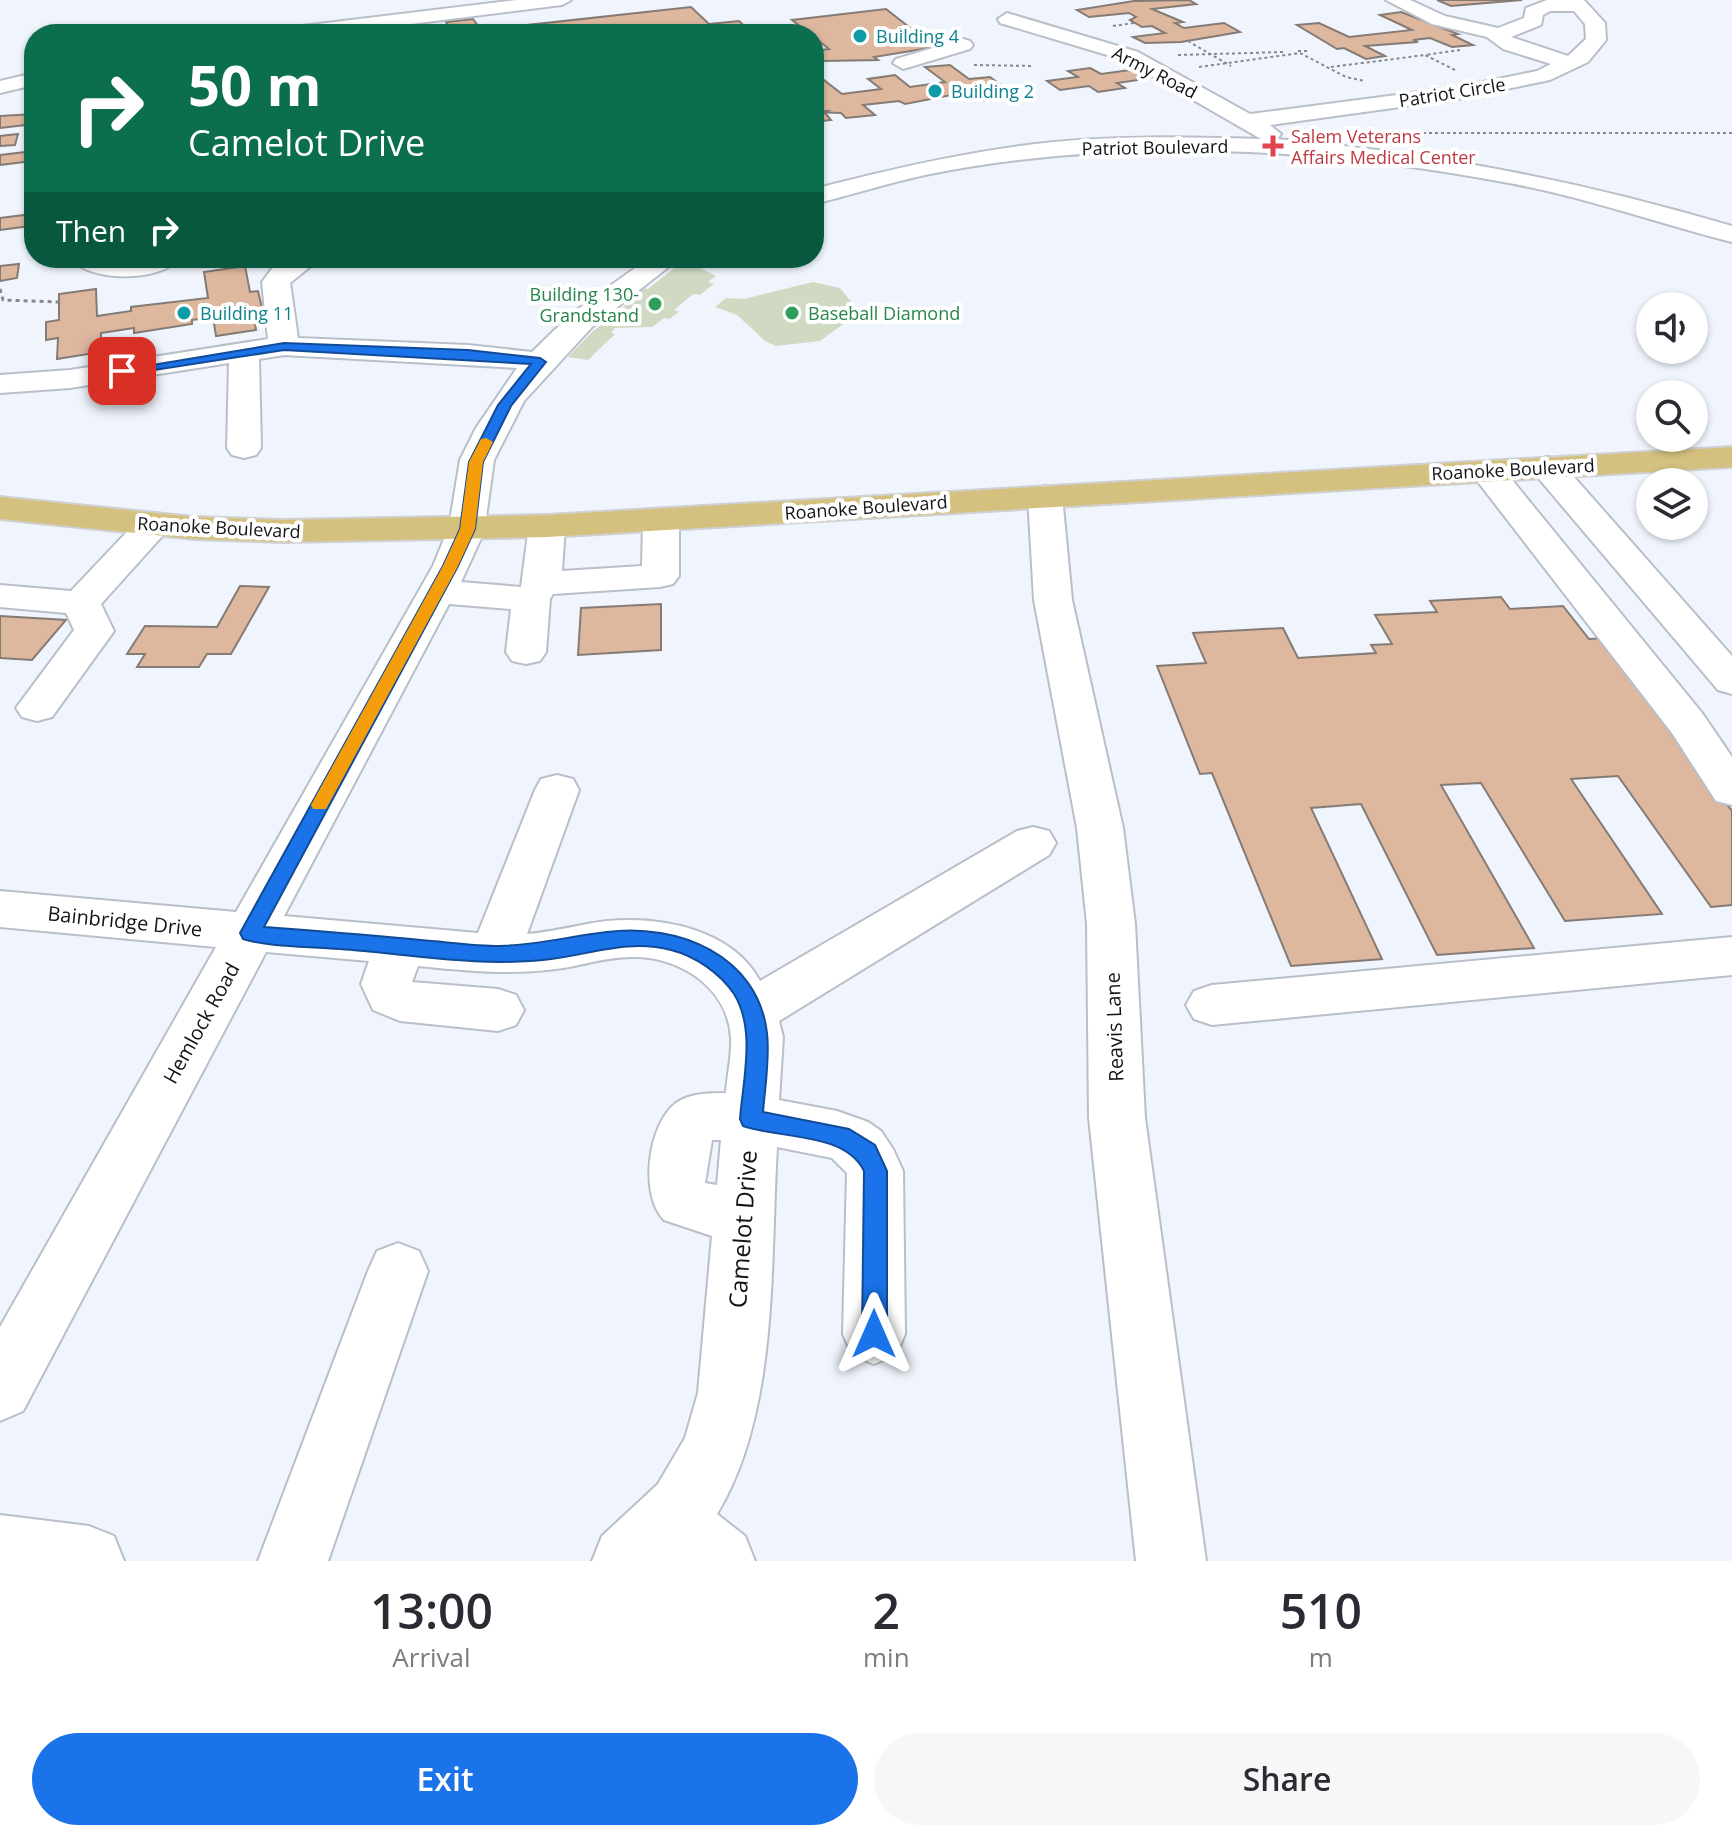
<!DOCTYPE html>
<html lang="en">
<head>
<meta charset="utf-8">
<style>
  :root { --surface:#fff; --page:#f7f7f7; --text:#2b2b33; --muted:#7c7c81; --accent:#1a73e8 }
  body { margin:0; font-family:"Open Sans",sans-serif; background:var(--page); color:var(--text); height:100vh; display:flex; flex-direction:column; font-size:30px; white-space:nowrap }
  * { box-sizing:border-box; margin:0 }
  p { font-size:26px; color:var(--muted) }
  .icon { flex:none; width:44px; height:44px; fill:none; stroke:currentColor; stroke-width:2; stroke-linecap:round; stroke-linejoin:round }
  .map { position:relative; height:1561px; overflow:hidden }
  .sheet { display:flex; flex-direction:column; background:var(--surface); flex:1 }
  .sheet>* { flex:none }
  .hud { position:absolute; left:24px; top:24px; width:800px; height:244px; border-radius:32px; box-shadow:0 2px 6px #0004; background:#0b6e4f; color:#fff; overflow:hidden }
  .tools { position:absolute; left:1636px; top:292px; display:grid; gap:16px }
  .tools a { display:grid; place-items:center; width:72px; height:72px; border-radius:50%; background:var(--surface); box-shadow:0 2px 6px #0004; font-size:40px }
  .pin { position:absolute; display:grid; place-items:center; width:68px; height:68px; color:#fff; margin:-34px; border-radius:16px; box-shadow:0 4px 12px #0006 }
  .me { position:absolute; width:88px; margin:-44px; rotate:0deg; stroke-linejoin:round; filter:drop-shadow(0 0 6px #0008) }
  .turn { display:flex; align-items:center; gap:28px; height:168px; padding:0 32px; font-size:36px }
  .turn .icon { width:104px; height:104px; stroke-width:2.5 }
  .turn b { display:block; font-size:56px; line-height:68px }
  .then { display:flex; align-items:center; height:76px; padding:0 32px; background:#0003; gap:16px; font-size:30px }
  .eta { display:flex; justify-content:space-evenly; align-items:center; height:136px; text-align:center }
  .eta b { font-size:48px; font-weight:600; line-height:56px }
  .primary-button { display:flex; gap:16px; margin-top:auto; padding:16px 32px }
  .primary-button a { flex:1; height:92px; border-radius:48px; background:var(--accent); color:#fff; font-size:32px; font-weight:600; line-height:92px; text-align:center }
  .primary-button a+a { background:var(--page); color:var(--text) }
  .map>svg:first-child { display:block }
  .green { fill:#d0dac3 }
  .building { fill:#deb79f; stroke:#857b75; stroke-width:2 }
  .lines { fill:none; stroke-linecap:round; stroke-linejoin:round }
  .minor-casing { stroke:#b9bfc9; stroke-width:4 }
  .major-casing { stroke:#d0d0d1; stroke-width:4 }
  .path-far1 { stroke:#84878d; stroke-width:2; stroke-dasharray:3 3; stroke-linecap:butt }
  .path { stroke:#84878d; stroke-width:3; stroke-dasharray:4 4; stroke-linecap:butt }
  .minor { fill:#fff; fill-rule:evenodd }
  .major { fill:#d4c17f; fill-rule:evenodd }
  .route { fill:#1a73e8; stroke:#114b97; stroke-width:2 }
  .slow { fill:#f59e0b }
  .culture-dot { fill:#0f9aa8; stroke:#fff; stroke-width:3 }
  .health-dot { fill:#e0444e; stroke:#fff; stroke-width:3 }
  .leisure-dot { fill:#2e9e5b; stroke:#fff; stroke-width:3 }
  .labels { text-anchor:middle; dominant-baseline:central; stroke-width:8; stroke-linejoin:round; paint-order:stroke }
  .far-culture-label { font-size:18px; fill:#0d838f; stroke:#fff; text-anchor:start }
  .far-street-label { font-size:18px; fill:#121417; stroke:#fff }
  .far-health-label { font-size:18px; fill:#be3a42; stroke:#fff; text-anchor:start }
  .far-leisure-label { font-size:18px; fill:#27864d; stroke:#fff; text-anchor:end }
  .street-label { font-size:20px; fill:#121417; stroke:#fff }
  .near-street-label { font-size:24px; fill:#121417; stroke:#fff }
</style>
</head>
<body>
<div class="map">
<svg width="1732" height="1561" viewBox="0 0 1732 1561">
  <rect width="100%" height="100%" fill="#f0f5fd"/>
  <g class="green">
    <polygon points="684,260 716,276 708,282 714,284 700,295 693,294 674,310 679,312 669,319 664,318 652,327 615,328 611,333 615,334 588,360 568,357 592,332 636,297 629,295 639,287 648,289"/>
    <polygon points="813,282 840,288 853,304 850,319 820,341 776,346 765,341 737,315 715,307 726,298 744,299"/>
  </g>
  <g class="building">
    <polygon points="1189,0 1196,4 1152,9 1183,22 1175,23 1184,28 1224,23 1240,32 1181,42 1145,43 1133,37 1165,33 1152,26 1142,27 1130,20 1136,17 1129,13 1089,17 1077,10 1134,1"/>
    <polygon points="1437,0 1522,0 1451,6"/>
    <polygon points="691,7 709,24 739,21 753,34 505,33 500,28"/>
    <polygon points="886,9 909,27 899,29 913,42 929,42 935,47 874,57 878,60 823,61 814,51 829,49 792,20"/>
    <polygon points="1401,12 1458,34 1452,35 1473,45 1452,47 1430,38 1413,40 1418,42 1365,46 1385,56 1366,59 1344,48 1337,49 1297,25 1319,23 1349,37 1412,30 1380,15"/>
    <polygon points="473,19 482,31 490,34 454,34 446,22"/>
    <polygon points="950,65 969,79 990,77 1005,88 1000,89 1005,92 999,93 1006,98 980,101 967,92 905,104 899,101 863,105 875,115 846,118 841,113 814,112 814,95 818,95 814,81 824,80 842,94 881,89 868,79 895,75 910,87 945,82 925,67"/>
    <polygon points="1090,68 1101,74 1130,70 1145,79 1117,83 1125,88 1098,92 1089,86 1060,90 1047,81 1078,77 1068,71"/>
    <polygon points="828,111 825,113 831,120 814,122 814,112"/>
    <polygon points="34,114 34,124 0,128 0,116"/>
    <polygon points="18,134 15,145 0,146 0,136"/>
    <polygon points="34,151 32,161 0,165 0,155"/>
    <polygon points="32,214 30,226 0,230 0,218"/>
    <polygon points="19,264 17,278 0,281 0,266"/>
    <polygon points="245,266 250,292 258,291 262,308 253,310 256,330 216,336 213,317 192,320 192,324 134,333 134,328 101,333 101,352 57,359 58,338 46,340 46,322 59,320 59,294 96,289 97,316 131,311 131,307 208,298 204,272"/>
    <polygon points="240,586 269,587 231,654 207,654 199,667 137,667 145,654 127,654 145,626 217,627"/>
    <polygon points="1501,597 1510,609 1563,606 1589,639 1606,638 1680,734 1672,734 1732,811 1732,905 1711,907 1618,776 1571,779 1662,914 1565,921 1481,783 1441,785 1534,948 1437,955 1361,804 1311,808 1382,959 1291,966 1212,773 1200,774 1157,666 1206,663 1193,633 1283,628 1298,658 1376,653 1371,645 1392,644 1375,615 1437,612 1430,601"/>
    <polygon points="661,604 661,650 578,655 581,608"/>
    <polygon points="0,616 66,620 32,660 0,658"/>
  </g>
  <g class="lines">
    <defs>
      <g id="minor">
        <polygon points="517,0 571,0 562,5 332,34 275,34 285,28"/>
        <path d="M1386 0H1410L1445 16 1498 28 1524 18 1526 8 1547 0H1584L1605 23 1606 40 1588 62 1550 80 1458 99 1270 125 1281 134 1277 139C1439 154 1576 180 1732 226V242C1657 223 1585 197 1509 183 1318 147 1117 136 925 175 888 183 851 195 814 204V189C887 170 960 153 1035 144 1110 135 1186 137 1261 139L1124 60 1000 23 998 19 1007 13 1138 52 1250 114 1458 87 1537 71 1551 64 1503 49 1487 37 1432 24ZM1550 11H1574L1585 24 1586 39 1568 56 1511 37 1541 25 1543 15Z"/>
        <polygon points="963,39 970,41 973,45 970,49 903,69 893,63 896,59"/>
        <polygon points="34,73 34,85 0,93 0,81"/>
        <path d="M71 258H179C163 282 88 283 71 258Z"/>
        <path d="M286 258H321L290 283 298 338 468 345 532 352 571 314 649 258H680L592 327 524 401 494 460 484 532 461 582 521 587 529 526 534 518 547 515 560 518 565 526 562 571 642 566 643 520 648 512 661 509 674 512 679 520V576L673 584 660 587 553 594 550 599 546 652 540 661 526 664 512 661 506 652 511 609 449 604 284 916 478 933 535 790 541 779 557 775 573 779 579 790 527 934C555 932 580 924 607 921 661 916 732 929 760 981L1017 831 1033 827 1049 831 1056 843 1049 855 779 1021 783 1037 779 1100 837 1111 868 1122 881 1131 893 1149 903 1171 905 1334 896 1355 874 1364 852 1355 843 1334 847 1173 832 1158 777 1147C770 1265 779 1411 717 1514L745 1536 755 1561H592L602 1536 658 1484 685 1438 698 1393 712 1236 664 1220C639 1195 648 1124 676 1103 690 1093 709 1093 726 1093 727 1075 732 1056 731 1038 728 987 679 956 632 957 602 957 576 968 547 970 503 975 461 970 418 966L412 982 498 989 516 995 524 1010 516 1025 498 1031 400 1021 373 1010 361 984 369 961 266 952 23 1411 0 1421V1327L216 947 0 927V891L236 912 433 566 449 527 460 460 476 428 517 368 284 355 259 359 261 448 256 455 244 458 232 455 227 448 229 363 70 388 0 393V375L70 370 268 339 262 282 277 262ZM712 1140H721L717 1185 705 1183Z"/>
        <polygon points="1547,457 1559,460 1732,656 1732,694 1718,690 1535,474 1530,467 1535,460"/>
        <polygon points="1487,461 1499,464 1702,713 1732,757 1732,805 1716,801 1672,733 1475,478 1470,471 1475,464"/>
        <polygon points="1045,486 1057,489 1062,496 1072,600 1123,828 1135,924 1145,1118 1206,1561 1136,1561 1089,1118 1087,924 1077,828 1034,600 1028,496 1033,489"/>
        <polygon points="155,513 168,516 173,524 101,604 114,631 52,717 37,721 22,717 16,708 74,630 66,613 0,607 0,585 71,591 142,516"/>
        <polygon points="1732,937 1732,975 1212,1025 1194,1019 1186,1005 1194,991 1212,985"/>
        <polygon points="398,1243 419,1251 428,1271 328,1561 258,1561 368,1271 377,1251"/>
        <polygon points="0,1515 89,1526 114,1536 124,1561 0,1561"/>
      </g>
      <polygon id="major" points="1732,447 1732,467 547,537 283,542 194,539 0,519 0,497 194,517 283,520 547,515"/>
    </defs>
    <use href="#minor" class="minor-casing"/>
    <use href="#major" class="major-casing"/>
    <g class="path-far1">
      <polyline points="1113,26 1134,23"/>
      <polyline points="1188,41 1231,66"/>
      <polyline points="1298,51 1309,51"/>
      <polyline points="1178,55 1284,52"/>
      <polyline points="974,65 1033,66"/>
      <polyline points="1199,67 1300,53 1346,77 1365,81"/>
      <polyline points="1331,67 1425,55"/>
      <polyline points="1455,70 1425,55 1460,50"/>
      <polyline points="1393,133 1732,133"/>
    </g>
    <polyline class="path" points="0,289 3,300 59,302"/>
    <use href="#minor" class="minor"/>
    <use href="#major" class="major"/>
  </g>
  <path class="route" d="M284 343 468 350 540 358 546 362 511 406 483 462 475 529 458 566 264 927C316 931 369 935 421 940 447 942 474 946 500 946 537 945 571 936 607 932 678 923 758 955 767 1033 770 1058 765 1087 763 1112L849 1129 875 1145 887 1171V1334L883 1343 874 1346 865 1343 862 1334 864 1171C845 1132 780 1139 743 1126L740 1119C743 1080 756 1029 734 994 720 973 695 956 671 950 629 939 592 954 551 959 482 968 409 954 340 949 309 946 273 948 243 939L240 933 443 566 460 529 469 462 498 405 531 364 284 350 122 375 116 371Z"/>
  <polygon class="slow" points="486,438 493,442 483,462 475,529 458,566 326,809 313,809 311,805 443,566 460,529 469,462 481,439"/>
  <g class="culture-dot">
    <circle cx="860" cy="36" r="8"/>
    <circle cx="935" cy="91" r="8"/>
    <circle cx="184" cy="313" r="8"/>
  </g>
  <path class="health-dot" d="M1269 134h8v8h8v8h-8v8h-8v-8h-8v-8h8z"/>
  <g class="leisure-dot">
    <circle cx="655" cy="304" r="8"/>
    <circle cx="792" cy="313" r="8"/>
  </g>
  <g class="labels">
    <g class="far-culture-label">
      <text x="876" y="36">Building 4</text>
      <text x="951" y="91">Building 2</text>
      <text x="200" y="313">Building 11</text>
    </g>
    <g class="far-street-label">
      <text transform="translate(1155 72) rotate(27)">Army Road</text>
      <text transform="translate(1452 92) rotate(-9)">Patriot Circle</text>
      <text transform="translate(1155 147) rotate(-1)">Patriot Boulevard</text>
      <text transform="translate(1513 469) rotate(-3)">Roanoke Boulevard</text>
      <text transform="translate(866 507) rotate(-4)">Roanoke Boulevard</text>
      <text transform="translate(219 527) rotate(3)">Roanoke Boulevard</text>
    </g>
    <g class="far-health-label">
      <text x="1291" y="136">Salem Veterans<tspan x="1291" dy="21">Affairs Medical Center</tspan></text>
    </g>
    <g class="far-leisure-label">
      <text x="639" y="294">Building 130-<tspan x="639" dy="21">Grandstand</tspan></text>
      <text x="808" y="313" text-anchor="start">Baseball Diamond</text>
    </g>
    <g class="street-label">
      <text transform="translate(125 921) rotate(6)">Bainbridge Drive</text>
      <text transform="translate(201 1023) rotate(-61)">Hemlock Road</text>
      <text transform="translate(1114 1027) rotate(-92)">Reavis Lane</text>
    </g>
    <g class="near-street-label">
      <text transform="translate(742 1229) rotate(-86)">Camelot Drive</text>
    </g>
  </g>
</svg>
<div class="tools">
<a><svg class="icon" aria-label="sound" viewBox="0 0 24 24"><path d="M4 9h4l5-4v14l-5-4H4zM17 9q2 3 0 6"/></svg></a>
<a><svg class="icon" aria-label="search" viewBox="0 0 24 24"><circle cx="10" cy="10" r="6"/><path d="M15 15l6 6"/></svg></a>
<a><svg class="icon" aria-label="layers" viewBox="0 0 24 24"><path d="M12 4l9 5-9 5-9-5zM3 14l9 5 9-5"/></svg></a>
</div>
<div class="pin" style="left:122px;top:371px;background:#d93025"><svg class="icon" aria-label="arrive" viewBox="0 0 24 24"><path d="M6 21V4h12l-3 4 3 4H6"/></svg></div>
<svg class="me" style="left:874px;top:1334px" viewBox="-20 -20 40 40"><path d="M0-17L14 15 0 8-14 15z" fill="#1a73e8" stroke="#fff" stroke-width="4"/></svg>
<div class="hud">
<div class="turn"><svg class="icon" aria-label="right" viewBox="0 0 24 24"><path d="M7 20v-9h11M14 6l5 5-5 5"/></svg><div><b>50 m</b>Camelot Drive</div></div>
<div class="then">Then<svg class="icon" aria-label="right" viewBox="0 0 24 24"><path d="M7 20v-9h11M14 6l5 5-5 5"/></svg></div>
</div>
</div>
<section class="sheet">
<div class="eta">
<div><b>13:00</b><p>Arrival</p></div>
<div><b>2</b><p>min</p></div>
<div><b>510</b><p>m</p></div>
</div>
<div class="primary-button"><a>Exit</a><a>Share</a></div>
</section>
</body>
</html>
